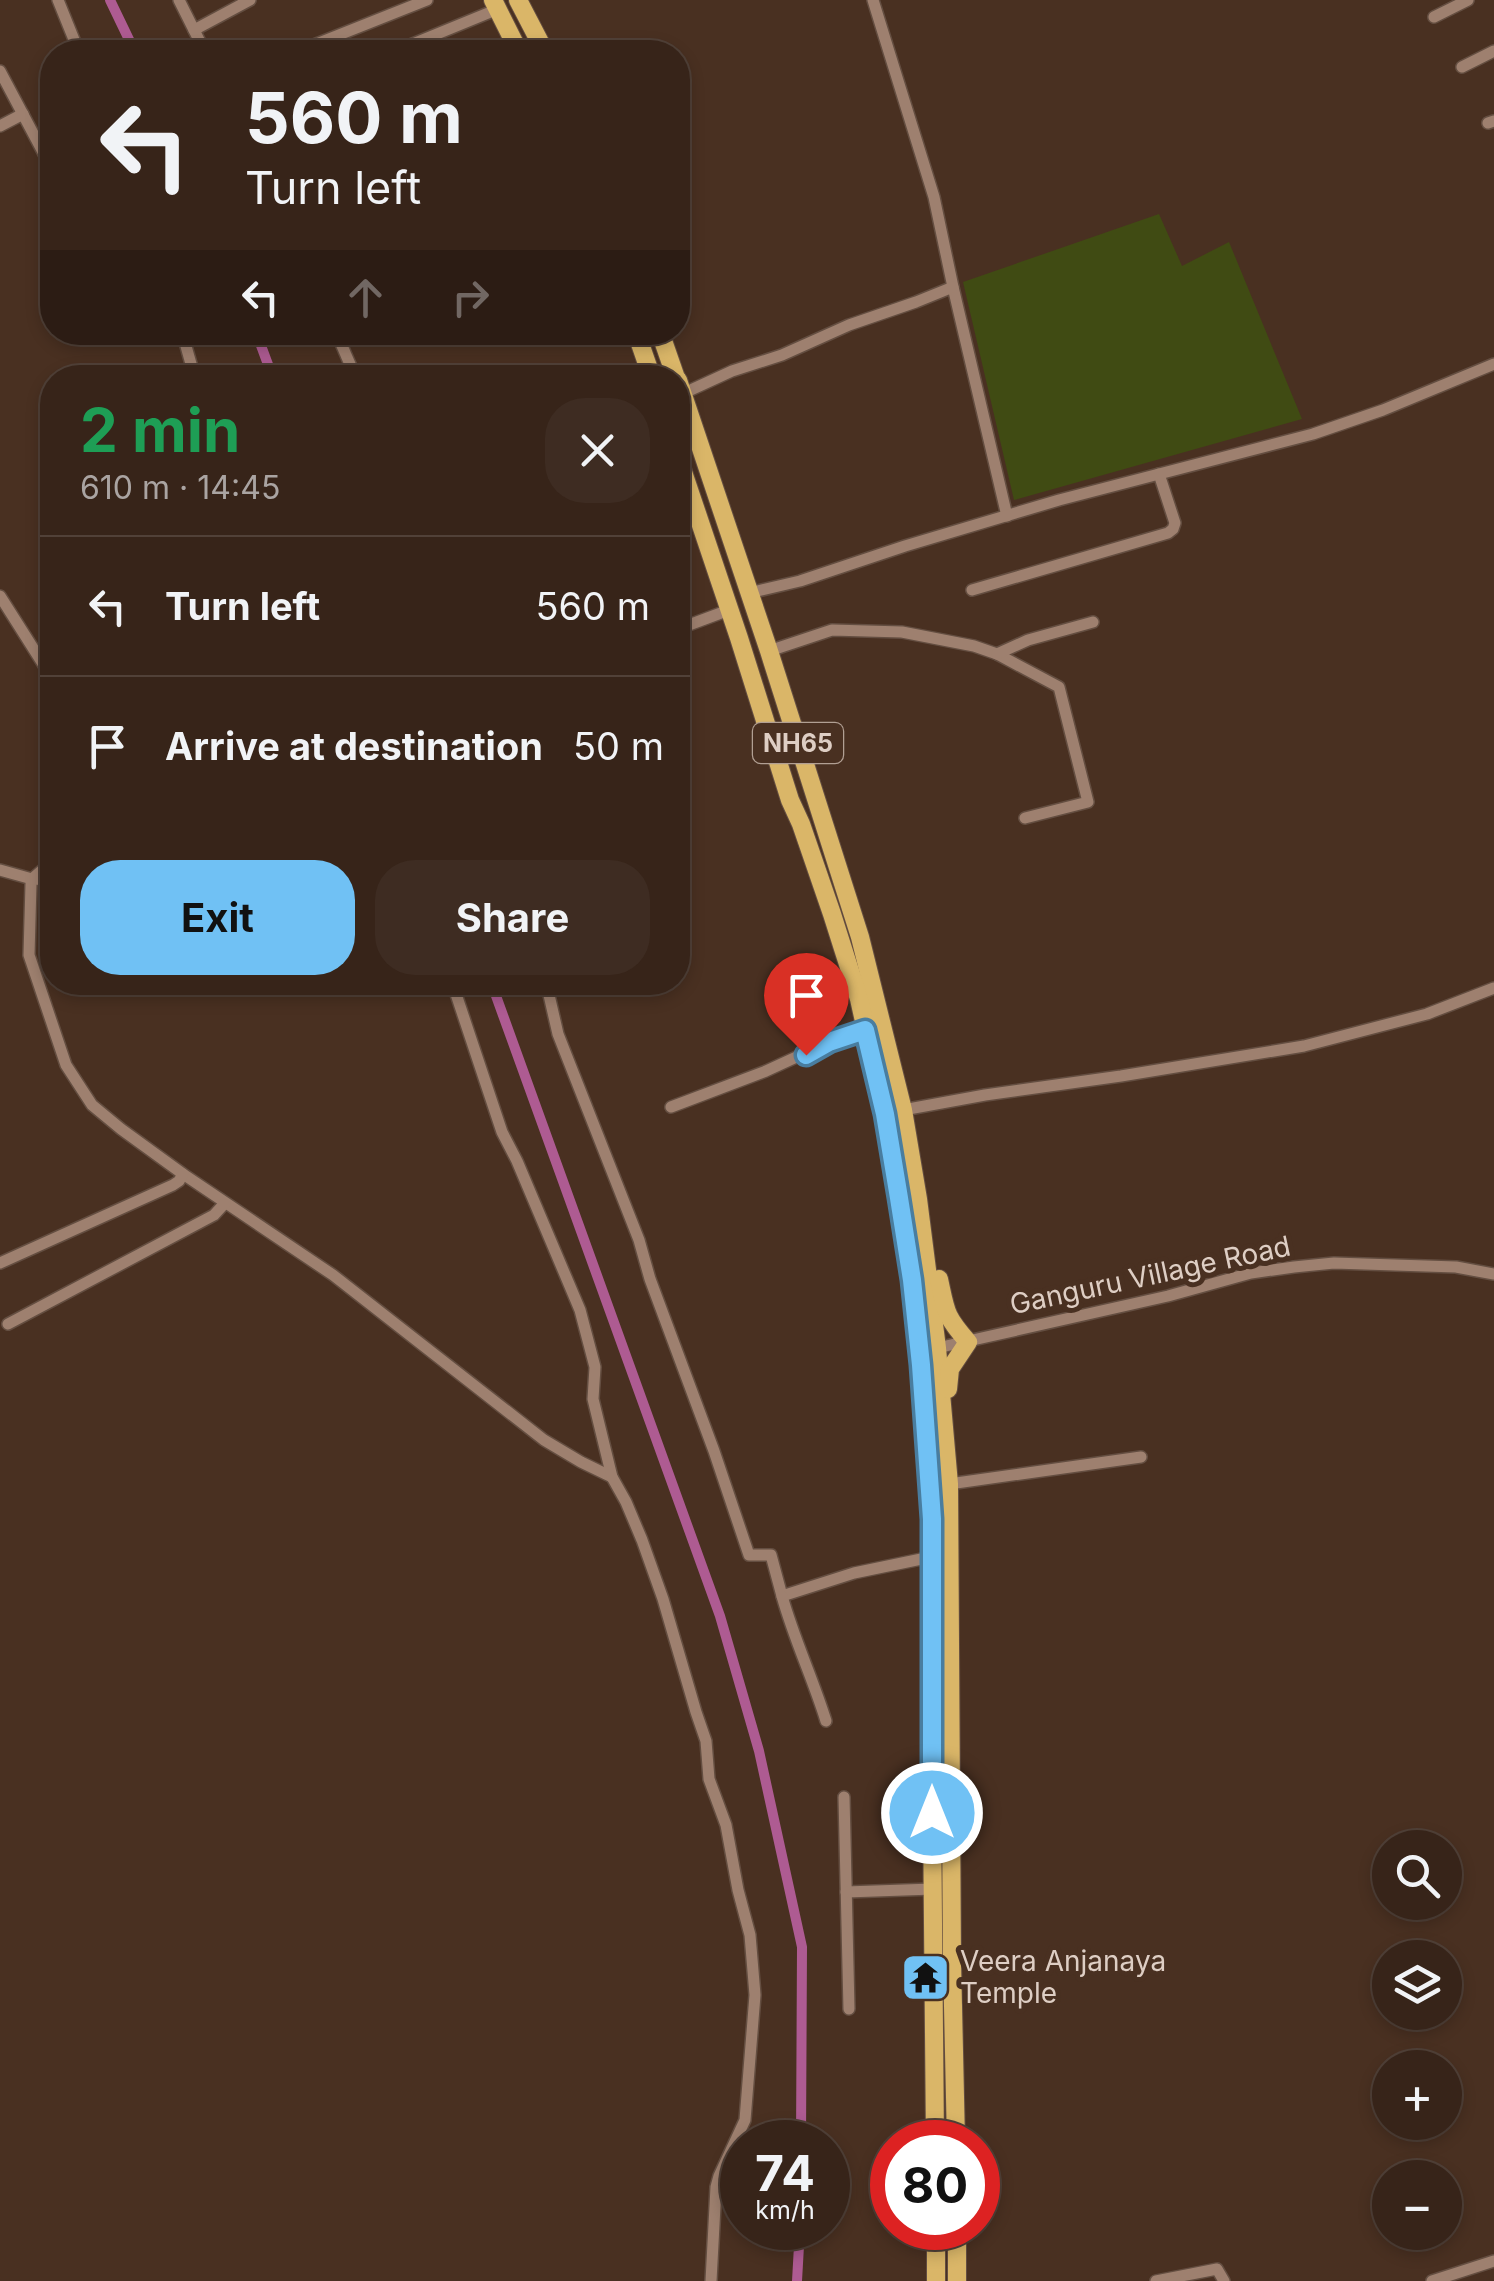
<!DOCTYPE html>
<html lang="en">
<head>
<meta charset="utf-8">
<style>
  :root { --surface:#372419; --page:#3e2c22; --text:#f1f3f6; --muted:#aaa4a2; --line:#514138; --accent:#70c1f4 }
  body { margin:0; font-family:Inter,sans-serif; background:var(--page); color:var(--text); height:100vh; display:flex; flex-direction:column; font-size:38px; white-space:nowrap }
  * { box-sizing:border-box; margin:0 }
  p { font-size:32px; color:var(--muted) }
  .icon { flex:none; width:55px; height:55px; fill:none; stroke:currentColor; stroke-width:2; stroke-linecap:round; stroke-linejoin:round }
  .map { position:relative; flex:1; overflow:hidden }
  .side { position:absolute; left:40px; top:365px; width:650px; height:630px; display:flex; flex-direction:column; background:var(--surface); border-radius:40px; box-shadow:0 5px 15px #0003,0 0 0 2px var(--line) }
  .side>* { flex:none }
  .hud { position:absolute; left:40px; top:40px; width:650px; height:305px; border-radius:40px; box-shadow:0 5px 15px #0003,0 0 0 2px var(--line); background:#372419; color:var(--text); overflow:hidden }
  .tools { position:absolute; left:1372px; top:1830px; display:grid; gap:20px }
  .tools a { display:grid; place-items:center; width:90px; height:90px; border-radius:50%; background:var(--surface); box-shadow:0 5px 15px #0003,0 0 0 2px var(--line); font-size:50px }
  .speed { position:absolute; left:720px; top:2120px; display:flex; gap:20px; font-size:50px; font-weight:700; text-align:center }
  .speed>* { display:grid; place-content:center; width:130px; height:130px; border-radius:50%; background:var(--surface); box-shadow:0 5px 15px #0003,0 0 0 2px var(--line); line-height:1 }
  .speed small { font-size:25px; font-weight:400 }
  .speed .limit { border:15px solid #d22; background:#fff; color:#111 }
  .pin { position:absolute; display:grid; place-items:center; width:85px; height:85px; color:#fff; margin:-102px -42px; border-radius:50% 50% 50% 0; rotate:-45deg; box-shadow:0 0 10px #0007 }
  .pin .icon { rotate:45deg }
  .me { position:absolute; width:110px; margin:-55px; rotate:0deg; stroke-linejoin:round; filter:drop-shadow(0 0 8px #0008) }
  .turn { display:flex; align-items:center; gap:35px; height:210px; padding:0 40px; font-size:45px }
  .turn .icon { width:130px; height:130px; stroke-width:2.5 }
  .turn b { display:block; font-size:70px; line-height:85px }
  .lanes { display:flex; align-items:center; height:95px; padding:0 40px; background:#0003; justify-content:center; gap:50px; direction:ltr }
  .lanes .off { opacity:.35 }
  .round { display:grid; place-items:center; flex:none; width:105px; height:105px; border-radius:40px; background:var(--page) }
  .summary { display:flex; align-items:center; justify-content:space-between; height:170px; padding:0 40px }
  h1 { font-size:60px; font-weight:700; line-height:75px; color:#1e9e55 }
  .cta { display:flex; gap:20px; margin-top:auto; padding:20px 40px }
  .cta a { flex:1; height:115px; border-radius:40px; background:var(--accent); color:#111; font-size:40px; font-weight:700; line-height:115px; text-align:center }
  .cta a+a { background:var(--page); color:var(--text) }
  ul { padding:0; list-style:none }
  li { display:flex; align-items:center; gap:30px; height:140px; padding:0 40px; border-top:2px solid var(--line) }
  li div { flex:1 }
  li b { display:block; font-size:38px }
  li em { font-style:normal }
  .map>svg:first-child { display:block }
  .green { fill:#404b13 }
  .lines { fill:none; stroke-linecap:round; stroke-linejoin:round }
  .canal { stroke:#ae5b92; stroke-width:10 }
  .minor-casing { stroke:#644e41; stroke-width:14 }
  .highway-casing { stroke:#644e41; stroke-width:20 }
  .minor { stroke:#9e806f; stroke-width:11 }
  .highway { stroke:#dab668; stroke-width:18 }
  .route-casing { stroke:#497d9f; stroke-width:25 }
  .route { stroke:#70c1f4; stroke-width:18 }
  .labels { text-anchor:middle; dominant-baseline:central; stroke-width:10; stroke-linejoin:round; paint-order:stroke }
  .shield { fill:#493021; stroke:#b19f93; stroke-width:2.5 }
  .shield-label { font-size:25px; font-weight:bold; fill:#decec4 }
  .street-label { font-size:28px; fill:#decec4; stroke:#493021 }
  .poi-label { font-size:28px; fill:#decec4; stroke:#493021; text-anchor:start }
</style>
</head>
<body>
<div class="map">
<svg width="1494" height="2281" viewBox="0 0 1494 2281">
  <rect width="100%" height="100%" fill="#493021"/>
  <polygon class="green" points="1159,214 1182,266 1229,242 1302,419 1014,500 963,282"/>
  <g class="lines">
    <g class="canal">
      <polyline points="110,0 135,52"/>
      <polyline points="256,332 273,378"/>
      <polyline points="491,982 720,1616 759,1751 802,1947 801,2142"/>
      <polyline points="797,2281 800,2228"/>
    </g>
    <defs>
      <g id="minor">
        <polyline points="58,0 79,52"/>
        <polyline points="179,0 205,52"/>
        <polyline points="873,0 934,197 953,287 1007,516"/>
        <polyline points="1434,17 1468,0"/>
        <polyline points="194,30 250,0"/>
        <polyline points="296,52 427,0"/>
        <polyline points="393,52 498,9"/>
        <polyline points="1462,67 1494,51"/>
        <polyline points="0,71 52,169"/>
        <polyline points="1488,123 1494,121"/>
        <polyline points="0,126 23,114"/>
        <polyline points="182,332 195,378"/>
        <polyline points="336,332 356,378"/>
        <polyline points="682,394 732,371 782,355 849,325 916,302 953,287"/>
        <polyline points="972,590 1168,533 1173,529 1175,523 1159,474"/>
        <polyline points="749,593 800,581 905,546 1059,500 1313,434 1383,410 1494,364"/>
        <polyline points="0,596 52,678"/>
        <polyline points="678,629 729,610"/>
        <polyline points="769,651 832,630 902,632 974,646 997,654 1059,687 1088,802 1025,818"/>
        <polyline points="997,654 1028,640 1093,622"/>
        <polyline points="52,851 47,866 32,879 31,884 29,955 66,1065 92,1105 121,1129 183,1174 333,1275 544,1440 581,1462 612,1477"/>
        <polyline points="0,870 32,879 52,880"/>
        <polyline points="452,982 502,1132 517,1161 580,1310 595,1367 593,1399 612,1477 626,1502 642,1540 663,1599 696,1712 706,1741 709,1779 726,1825 738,1890 750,1935 755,1995 745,2120 719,2176 716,2187 711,2281"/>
        <polyline points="546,982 558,1034 639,1240 650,1279 714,1451 749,1555 771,1555 782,1596 854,1573 931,1557"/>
        <polyline points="671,1107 766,1071 829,1042 865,1029"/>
        <polyline points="903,1110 985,1095 1121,1076 1304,1046 1427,1014 1494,988"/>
        <polyline points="0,1263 173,1185 179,1181 183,1174"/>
        <polyline points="8,1324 214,1215 225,1203"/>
        <polyline points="937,1348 1168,1296 1251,1273 1294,1267 1334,1263 1456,1267 1494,1274"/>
        <polyline points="949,1484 1141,1457"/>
        <path d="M782 1596C794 1639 813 1679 826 1721"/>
        <polyline points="844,1797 849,2009"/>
        <polyline points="846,1892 933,1889"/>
        <polyline points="1156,2281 1217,2269 1224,2281"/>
        <polyline points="1432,2281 1494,2261"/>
      </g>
      <g id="highway">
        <polyline points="493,0 519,52"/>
        <polyline points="518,0 545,52"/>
        <polyline points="636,332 652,378"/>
        <polyline points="660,332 676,378"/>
        <polyline points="678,380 769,651 860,937 903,1110 918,1199 937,1348 949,1484 952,1961 956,2142"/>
        <polyline points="678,457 739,638 790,800 801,824 832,914 859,999 885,1114 908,1256 919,1347 932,1519 932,1813 935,2142"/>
        <path d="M939 1279C946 1312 945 1316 968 1342L950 1369 948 1389"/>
        <polyline points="936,2228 936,2281"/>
        <polyline points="957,2228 957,2281"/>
      </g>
    </defs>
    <use href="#minor" class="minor-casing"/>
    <use href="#highway" class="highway-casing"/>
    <use href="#minor" class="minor"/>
    <use href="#highway" class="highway"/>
  </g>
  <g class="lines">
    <defs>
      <polyline id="route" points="806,1055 829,1042 865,1030 885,1114 899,1198 912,1280 921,1365 932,1519 932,1813"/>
    </defs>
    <use href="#route" class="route-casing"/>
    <use href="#route" class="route"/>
  </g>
  <defs>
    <symbol id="temple-square" viewBox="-11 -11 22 22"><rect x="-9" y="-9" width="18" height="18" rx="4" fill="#70c1f4" stroke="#493021"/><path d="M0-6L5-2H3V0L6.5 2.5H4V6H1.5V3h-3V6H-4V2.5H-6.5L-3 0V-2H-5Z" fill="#111"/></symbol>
  </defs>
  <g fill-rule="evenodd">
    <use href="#temple-square" x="898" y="1950" width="55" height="55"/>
  </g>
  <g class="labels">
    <rect class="shield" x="753" y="723" width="90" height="40" rx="8"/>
    <g class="shield-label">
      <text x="798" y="743">NH65</text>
    </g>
    <g class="street-label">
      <text transform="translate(1150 1275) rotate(-12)">Ganguru Village Road</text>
    </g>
    <g class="poi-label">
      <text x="960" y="1961">Veera Anjanaya<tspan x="960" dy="32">Temple</tspan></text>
    </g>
  </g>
</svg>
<div class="tools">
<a><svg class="icon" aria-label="search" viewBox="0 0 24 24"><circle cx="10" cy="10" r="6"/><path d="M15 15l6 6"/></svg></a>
<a><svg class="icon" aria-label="layers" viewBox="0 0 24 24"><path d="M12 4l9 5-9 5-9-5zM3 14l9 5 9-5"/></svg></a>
<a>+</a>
<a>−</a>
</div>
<div class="speed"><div>74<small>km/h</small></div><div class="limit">80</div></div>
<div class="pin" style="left:806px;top:1055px;background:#d93025"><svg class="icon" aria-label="arrive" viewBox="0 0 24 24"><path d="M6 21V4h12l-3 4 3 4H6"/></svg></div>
<svg class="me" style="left:932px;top:1813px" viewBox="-20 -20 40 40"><circle r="17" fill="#70c1f4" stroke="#fff" stroke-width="3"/><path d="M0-11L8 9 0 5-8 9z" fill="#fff"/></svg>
<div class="hud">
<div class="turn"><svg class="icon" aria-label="left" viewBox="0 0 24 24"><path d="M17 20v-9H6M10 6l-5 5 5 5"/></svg><div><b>560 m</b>Turn left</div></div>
<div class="lanes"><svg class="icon" aria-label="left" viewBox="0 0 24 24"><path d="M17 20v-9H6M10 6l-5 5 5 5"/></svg><svg class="icon off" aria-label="ahead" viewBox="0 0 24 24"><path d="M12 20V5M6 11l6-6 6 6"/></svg><svg class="icon off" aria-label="right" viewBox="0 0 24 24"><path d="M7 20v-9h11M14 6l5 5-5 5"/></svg></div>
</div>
<section class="side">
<div class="summary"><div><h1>2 min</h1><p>610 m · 14:45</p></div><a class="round"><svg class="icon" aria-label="close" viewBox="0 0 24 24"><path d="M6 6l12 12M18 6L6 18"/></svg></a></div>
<ul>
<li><svg class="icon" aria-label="left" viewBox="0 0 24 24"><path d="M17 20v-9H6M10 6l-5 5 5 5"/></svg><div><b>Turn left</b></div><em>560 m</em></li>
<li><svg class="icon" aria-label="arrive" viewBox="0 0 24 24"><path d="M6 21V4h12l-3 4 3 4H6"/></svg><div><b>Arrive at destination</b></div><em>50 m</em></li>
</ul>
<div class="cta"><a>Exit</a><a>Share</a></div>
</section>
</div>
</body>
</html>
